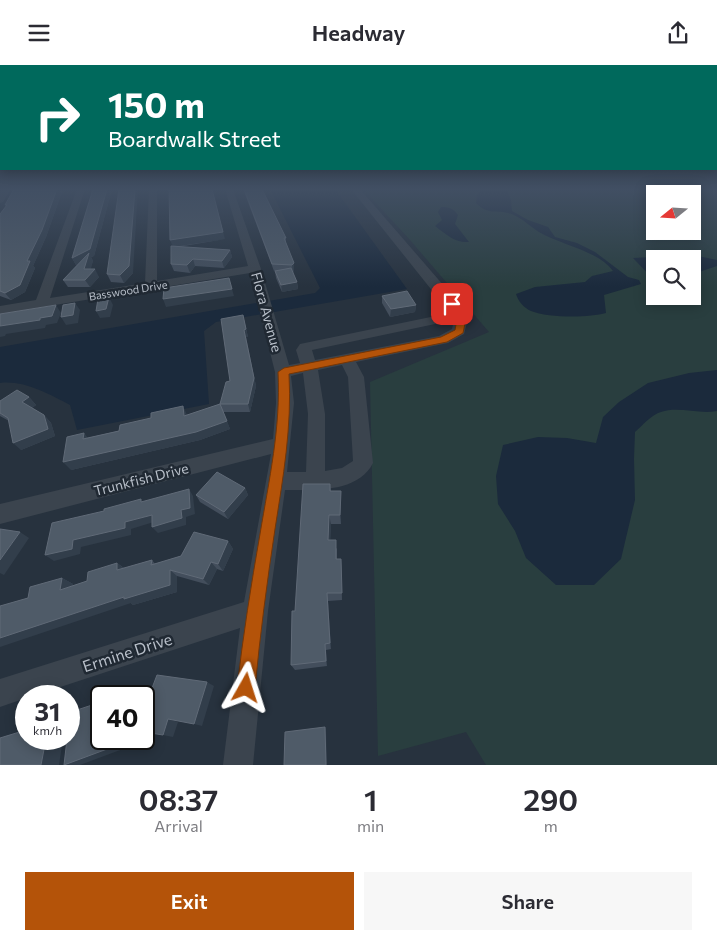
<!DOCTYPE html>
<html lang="en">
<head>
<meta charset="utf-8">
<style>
  :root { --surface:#fff; --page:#f7f7f7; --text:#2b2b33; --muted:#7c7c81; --accent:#b45309 }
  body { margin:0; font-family:Commissioner,sans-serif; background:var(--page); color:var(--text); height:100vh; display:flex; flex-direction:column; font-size:19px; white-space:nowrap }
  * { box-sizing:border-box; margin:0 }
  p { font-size:16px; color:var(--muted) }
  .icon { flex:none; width:28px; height:28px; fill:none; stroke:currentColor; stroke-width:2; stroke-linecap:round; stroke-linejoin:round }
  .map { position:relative; height:700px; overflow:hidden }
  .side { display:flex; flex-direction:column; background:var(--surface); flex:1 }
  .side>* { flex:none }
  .hud { position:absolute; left:0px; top:0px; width:718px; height:105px; box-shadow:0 2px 12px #0003; background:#00695c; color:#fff; overflow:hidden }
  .needle { width:32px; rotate:252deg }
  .buttons { position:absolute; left:646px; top:120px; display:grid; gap:10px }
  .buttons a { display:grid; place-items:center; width:55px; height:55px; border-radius:0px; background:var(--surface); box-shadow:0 2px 12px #0003; font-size:25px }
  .speed { position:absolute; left:15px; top:620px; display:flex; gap:10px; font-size:25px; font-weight:700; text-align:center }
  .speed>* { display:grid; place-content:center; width:65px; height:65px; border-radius:50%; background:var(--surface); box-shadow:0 2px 12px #0003; line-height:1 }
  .speed small { font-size:12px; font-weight:400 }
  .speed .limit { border:2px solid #111; border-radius:8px; background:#fff; color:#111 }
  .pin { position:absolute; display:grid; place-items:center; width:42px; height:42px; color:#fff; margin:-21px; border-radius:10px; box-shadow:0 2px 8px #0006 }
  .me { position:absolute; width:55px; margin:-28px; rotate:6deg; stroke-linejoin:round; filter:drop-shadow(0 0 4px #0008) }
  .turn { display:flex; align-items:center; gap:18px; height:105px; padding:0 25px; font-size:22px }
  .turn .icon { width:65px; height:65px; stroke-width:2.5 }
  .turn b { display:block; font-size:35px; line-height:42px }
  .eta { display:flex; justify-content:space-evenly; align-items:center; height:85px; text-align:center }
  .eta b { font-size:30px; font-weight:600; line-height:35px }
  .action { display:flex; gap:10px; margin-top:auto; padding:10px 25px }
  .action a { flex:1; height:58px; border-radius:0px; background:var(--accent); color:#fff; font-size:20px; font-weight:600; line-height:58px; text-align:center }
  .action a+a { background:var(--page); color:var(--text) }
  header { display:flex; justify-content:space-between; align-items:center; height:65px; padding:0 25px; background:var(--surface); font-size:22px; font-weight:600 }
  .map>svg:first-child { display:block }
  .green { fill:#293e3f; fill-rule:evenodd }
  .water { fill:#1b2a3c }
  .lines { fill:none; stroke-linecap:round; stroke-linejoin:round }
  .minor { fill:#3b444e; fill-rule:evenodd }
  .wall { fill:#434e5c }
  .shaded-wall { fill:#323e4b }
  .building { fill:#4f5b68; stroke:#606a77 }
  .route { fill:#b45309; stroke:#753606 }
  .labels { text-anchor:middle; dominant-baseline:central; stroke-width:5; stroke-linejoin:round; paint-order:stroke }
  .far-street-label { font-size:11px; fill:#b8bfc9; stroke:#202933 }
  .street-label { font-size:14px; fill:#b8bfc9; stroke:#202933 }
  .near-street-label { font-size:16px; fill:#b8bfc9; stroke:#202933 }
</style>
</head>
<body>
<header><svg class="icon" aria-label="menu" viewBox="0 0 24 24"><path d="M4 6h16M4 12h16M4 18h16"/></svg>Headway<svg class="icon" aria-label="share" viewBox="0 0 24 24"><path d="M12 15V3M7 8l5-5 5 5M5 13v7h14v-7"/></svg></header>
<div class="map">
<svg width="717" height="700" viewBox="0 0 717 700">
  <rect width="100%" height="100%" fill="#27323e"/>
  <path class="green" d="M363 124H717V700H486L466 667 378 691 370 317 489 267 410 175ZM655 129H692V166H655ZM655 194H692V231H655Z"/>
  <g class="water">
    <path d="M270 124H335L407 224 216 257 204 266 209 339 77 365 70 340C49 329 24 315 0 318V282L315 228 320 223Z"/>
    <path d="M483 124H506L511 135 512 146 528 155 548 162 555 172 577 178 595 187 628 212 639 215 641 219 604 230 606 248C589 253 548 253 531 246 524 243 518 236 516 229L535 222 585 217 592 211 613 206C599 186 561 180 539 167 531 162 523 154 514 150 498 143 490 152 476 138L477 130Z"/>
    <path d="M441 142C449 142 453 143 458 150L455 159 469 177C455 178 447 170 435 161L442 155 438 147Z"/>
    <polygon points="693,190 717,195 717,201 693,209 692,194 655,194 655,216 633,193"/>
    <path d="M717 305V346C699 350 679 341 661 347 652 349 642 361 635 367L634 394 635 435 621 494 594 520H556L526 493 515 466 498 439 496 411 503 380 538 372 567 373 596 378 603 352 619 337 648 318 689 308Z"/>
  </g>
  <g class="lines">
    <g class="minor">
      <polygon points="3,124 11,124 3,137 0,138 0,128"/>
      <path d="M77 124H85L50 233 145 218 149 124H157V216L248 201 225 124H233L261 204 289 300 300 298 296 285 300 279 450 248 351 124H360L457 236 468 254 464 269 448 278 356 297 364 312 373 398C358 428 314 425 285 425L268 546 253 700H223L240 563 33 631H26V633L0 642V614L244 537 271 389 0 459V439L273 374 276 338 275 307 250 208 0 249V241L36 235ZM454 255 452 264 439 271 315 295 312 285ZM342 300 348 312 353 396 342 403 325 406V349L318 305ZM303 308 308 349 306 407H287L294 338 291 311Z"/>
    </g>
  </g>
  <g class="wall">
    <polygon points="14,124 63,124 46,172 33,201 35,203 25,227 11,235 0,231 0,149 6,141"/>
    <polygon points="93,124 112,124 94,191 91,192 93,196 90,204 99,212 90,222 68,222 63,215 78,199 76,200 72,193"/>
    <polygon points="243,124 262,124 286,173 286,180 294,198 294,206 293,208 297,217 298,224 282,227 276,213 275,206 274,206"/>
    <polygon points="225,174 178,182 230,185 232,192 224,203 195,201 190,208 174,206 171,199 173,181"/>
    <polygon points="133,208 124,218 111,217 107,209"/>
    <polygon points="382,231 416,240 415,247 390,252 382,238"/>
    <polygon points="243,250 248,272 246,272 256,321 250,347 223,347 230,364 200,375 71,405 87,373 187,350 220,339 230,316"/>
    <polygon points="29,332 36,340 32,343 44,350 51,358 55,371 21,385 9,356 0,351 0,336"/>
    <polygon points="330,419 331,426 341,426 341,459 331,459 330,475 337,484 337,494 341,494 342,535 328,536 331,584 326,585 327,601 295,605 291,600 295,546"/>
    <polygon points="245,423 248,430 228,454 200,437 196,430"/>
    <polygon points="228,476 233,484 223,506 217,504 209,520 177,511 177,527 133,540 131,538 1,541 28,533 62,513 73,519 72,521 87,516 117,498 124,503 152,495 155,499"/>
  </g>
  <g class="shaded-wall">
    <polygon points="57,124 63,124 46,172 33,201 35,203 25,227 11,235 5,228 27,196"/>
    <polygon points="107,124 112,124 94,191 91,192 93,196 89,211 95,204 99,212 90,222 85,215 84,204 87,195 76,200 72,193"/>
    <polygon points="135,124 138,124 133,208 124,218 120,210"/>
    <polygon points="212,124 225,174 173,182 170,175"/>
    <polygon points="230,185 232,192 224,203 222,196"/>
    <polygon points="193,194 195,201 190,208 187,200"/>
    <polygon points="294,198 294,206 293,208 292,200"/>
    <polygon points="297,217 298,224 282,227 281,220"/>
    <polygon points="232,224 234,231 166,242 163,234"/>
    <polygon points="109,232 113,240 110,252 100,253 96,246"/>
    <polygon points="75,238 80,245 78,258 66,260 61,252"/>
    <polygon points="56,240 61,248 57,258 46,260 45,263 6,269 5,271 0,272 0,261 40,253"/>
    <polygon points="416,240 415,247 390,252 391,244"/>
    <polygon points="246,264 248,272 246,272 256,321 250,347 248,339 244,265"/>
    <polygon points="29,332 36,340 29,345 22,337"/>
    <polygon points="183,341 187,350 184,351"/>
    <polygon points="44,350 51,358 55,371 21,385 13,378"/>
    <polygon points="227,356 230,364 200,375 71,405 63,397"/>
    <polygon points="84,368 91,377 83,374"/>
    <polygon points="245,423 248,430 228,454 224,447"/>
    <polygon points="189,424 193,431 195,449 186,452 186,460 158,468 152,462 181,445"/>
    <polygon points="341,426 341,459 340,450"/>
    <polygon points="152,450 157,456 131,464 131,470 81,482 80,489 54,496 45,490 73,475 125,457"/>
    <polygon points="329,450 331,459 330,485 328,475"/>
    <polygon points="20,467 29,473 4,510 0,508 0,495"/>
    <polygon points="228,476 233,484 223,506 218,499"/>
    <polygon points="341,494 342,502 342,535 342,528"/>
    <polygon points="211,497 217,504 209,520 203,514"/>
    <polygon points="117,498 126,505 117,505"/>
    <polygon points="170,505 177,511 177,527 133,540 131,538 0,582 0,573"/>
    <polygon points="62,513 73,519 71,531 60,525"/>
    <polygon points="327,528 328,536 331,584 330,578"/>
    <polygon points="325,579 326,585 327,601 326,596"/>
    <polygon points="207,617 214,621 202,661 194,659"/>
    <polygon points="128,628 140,631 128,631"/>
    <polygon points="168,654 178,657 173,672 163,670"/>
    <polygon points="325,662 326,664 327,700 326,700"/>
    <polygon points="40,674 63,674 59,700 41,700"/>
    <polygon points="126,674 139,674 139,678 80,700 64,700"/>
  </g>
  <g class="building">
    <polygon points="14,124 57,124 42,165 27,196 30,196 20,220 5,228 0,226 0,149 7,140 5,140"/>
    <polygon points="93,124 107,124 90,184 72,193"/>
    <polygon points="119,124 135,124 129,201 120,210 107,209"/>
    <polygon points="169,124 212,124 223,167 170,175"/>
    <polygon points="244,124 262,124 286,173 284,173 294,198 292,200 272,199"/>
    <polygon points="171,181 230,185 222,196 193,194 187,200 171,199"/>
    <polygon points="89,188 84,204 95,204 85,215 63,215"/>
    <polygon points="291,203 297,217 281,220 275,206"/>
    <polygon points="229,213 232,224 163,234 164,223"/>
    <polygon points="407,226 416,240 391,244 382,231"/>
    <polygon points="109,232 106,244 96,246 98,234"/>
    <polygon points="75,238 73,250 61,252 63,240"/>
    <polygon points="56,240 52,251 40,253 40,255 0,261 0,249"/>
    <polygon points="243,250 246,264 244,265 254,313 248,339 220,339 226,317 230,316 221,254"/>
    <polygon points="17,325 29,332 22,337 44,350 48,364 13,378 8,353 0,348 0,336"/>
    <polygon points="220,339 227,356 196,367 63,397 67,372 84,368 83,374 119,366 120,360 151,353 151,348 183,341 184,351"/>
    <polygon points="217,407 245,423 224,447 196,430"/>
    <polygon points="303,419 330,419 330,426 341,426 340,450 329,450 328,475 336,475 336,494 341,494 342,528 327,528 330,578 325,579 326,596 291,600 292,546 295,546"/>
    <polygon points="189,424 190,443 181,445 182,453 152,462 152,450 125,457 125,463 73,475 72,484 45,490 52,458 104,446 104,444 141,434 141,437"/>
    <polygon points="0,464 20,467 0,495"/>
    <polygon points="194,467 228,476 218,499 211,497 203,514 170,505 170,520 124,534 124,532 0,573 0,541 28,533 30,522 62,513 60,525 87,516 88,507 117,498 117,505 152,495 151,500 181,491"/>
    <polygon points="157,610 207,617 194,659 168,654 163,670 144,667 144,644"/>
    <polygon points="128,628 128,631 119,631"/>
    <polygon points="101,637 101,674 126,674 126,677 64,700 67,674 69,674 69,661 71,647"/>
    <polygon points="325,662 326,700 284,700 285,667"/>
    <polygon points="26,665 26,674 46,674 41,700 0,700 0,673"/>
  </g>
  <linearGradient id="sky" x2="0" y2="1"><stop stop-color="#151c22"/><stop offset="0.56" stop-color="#414f63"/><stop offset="1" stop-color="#414f63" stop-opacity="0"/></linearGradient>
  <rect width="717" height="222" fill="url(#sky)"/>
  <path class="route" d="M452 236 455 237 466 254 463 268 447 277 289 309C292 362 283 413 275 464 267 517 260 570 255 623L253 629 246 632 240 629 237 623C243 571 251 520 260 469 269 415 281 362 278 307L284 303 441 272 455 265 457 254 448 239Z"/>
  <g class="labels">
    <g class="far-street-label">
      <text transform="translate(128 225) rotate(-9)">Basswood Drive</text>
    </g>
    <g class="street-label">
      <text transform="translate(267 247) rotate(75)">Flora Avenue</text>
      <text transform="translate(141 414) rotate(-14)">Trunkfish Drive</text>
    </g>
    <g class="near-street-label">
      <text transform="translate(127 587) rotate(-18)">Ermine Drive</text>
    </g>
  </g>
</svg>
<div class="buttons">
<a><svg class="needle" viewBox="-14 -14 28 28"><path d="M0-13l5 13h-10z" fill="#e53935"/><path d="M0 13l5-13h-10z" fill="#7c7c81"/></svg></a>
<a><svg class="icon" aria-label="search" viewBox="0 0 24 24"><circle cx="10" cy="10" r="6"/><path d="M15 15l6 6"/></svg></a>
</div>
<div class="speed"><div>31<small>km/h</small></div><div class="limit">40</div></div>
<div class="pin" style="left:452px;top:239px;background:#d93025"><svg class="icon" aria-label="arrive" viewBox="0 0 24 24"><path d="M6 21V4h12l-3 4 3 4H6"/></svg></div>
<svg class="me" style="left:246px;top:623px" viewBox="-20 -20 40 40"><path d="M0-17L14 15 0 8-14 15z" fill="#b45309" stroke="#fff" stroke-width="4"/></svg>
<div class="hud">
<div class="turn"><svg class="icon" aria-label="right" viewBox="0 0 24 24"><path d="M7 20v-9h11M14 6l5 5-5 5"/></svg><div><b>150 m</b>Boardwalk Street</div></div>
</div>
</div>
<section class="side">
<div class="eta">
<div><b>08:37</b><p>Arrival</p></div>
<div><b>1</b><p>min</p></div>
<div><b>290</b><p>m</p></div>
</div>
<div class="action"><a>Exit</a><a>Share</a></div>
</section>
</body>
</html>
